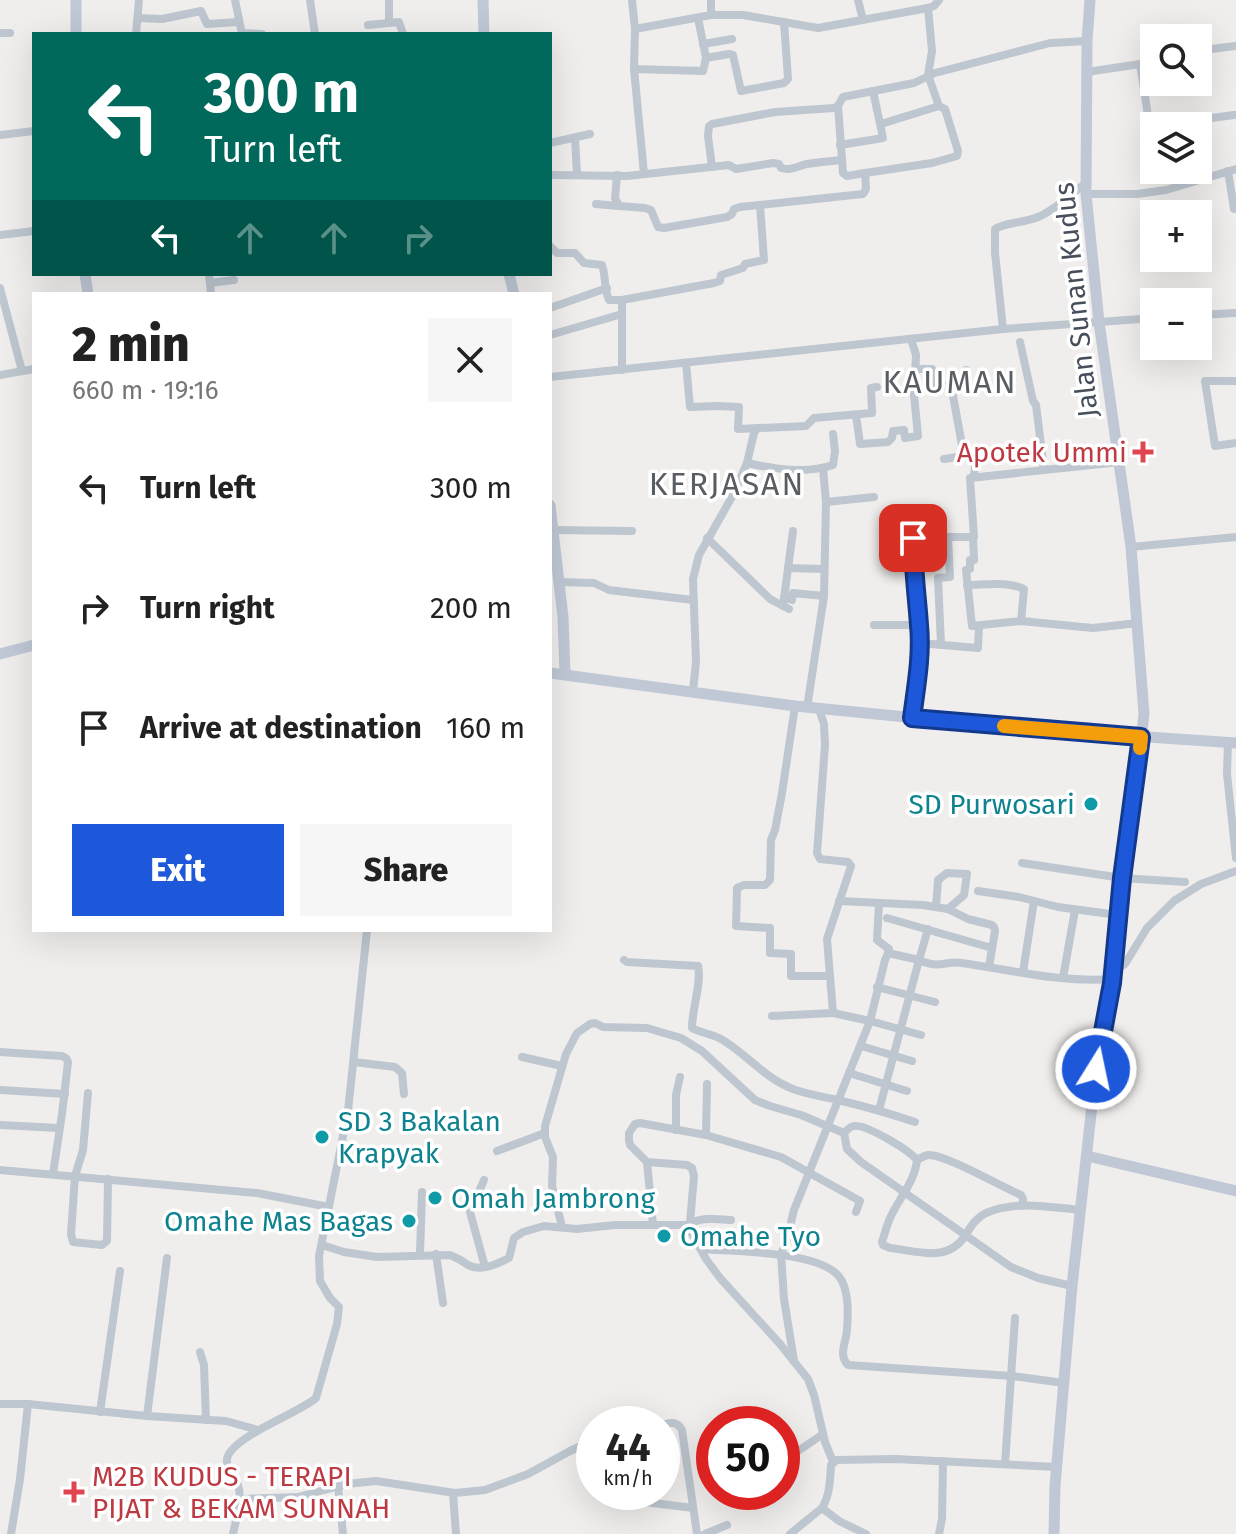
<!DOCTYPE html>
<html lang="en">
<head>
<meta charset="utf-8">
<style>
  :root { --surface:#fff; --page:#f6f6f6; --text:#222; --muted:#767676; --accent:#1d58da }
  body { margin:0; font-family:"Fira Sans",sans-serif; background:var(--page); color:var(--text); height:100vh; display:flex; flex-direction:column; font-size:30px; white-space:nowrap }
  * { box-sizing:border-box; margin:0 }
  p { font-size:26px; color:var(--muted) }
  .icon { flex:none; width:44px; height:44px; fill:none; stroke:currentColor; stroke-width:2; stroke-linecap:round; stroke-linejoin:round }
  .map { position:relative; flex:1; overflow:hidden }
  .details { position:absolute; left:32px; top:292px; width:520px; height:640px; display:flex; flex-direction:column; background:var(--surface); border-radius:0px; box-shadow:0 8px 32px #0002 }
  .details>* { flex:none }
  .hud { position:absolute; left:32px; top:32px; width:520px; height:244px; border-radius:0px; box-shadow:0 8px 32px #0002; background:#00695c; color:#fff; overflow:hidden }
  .tools { position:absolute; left:1140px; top:24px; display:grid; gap:16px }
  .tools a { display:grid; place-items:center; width:72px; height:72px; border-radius:0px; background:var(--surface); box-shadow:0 8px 32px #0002; font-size:40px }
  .speed { position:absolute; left:576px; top:1406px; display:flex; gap:16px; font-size:40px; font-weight:700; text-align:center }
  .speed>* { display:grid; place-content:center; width:104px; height:104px; border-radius:50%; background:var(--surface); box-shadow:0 8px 32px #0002; line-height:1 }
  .speed small { font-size:20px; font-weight:400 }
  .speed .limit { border:12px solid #d22; background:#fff; color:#111 }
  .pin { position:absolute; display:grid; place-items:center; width:68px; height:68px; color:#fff; margin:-34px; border-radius:16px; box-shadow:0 4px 12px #0006 }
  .me { position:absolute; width:88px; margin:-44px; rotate:10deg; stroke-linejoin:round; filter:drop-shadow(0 0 6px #0008) }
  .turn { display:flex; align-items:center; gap:28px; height:168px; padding:0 40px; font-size:36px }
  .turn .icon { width:104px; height:104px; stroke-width:2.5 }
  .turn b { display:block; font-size:56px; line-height:68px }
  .lanes { display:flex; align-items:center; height:76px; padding:0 40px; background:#0003; justify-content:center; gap:40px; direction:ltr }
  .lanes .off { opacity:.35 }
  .round { display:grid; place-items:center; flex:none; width:84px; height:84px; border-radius:0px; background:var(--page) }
  .headline { display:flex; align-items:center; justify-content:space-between; height:136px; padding:0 40px }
  h1 { font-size:48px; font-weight:800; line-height:60px }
  .cta { display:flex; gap:16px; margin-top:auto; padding:16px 40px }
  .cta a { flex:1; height:92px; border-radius:0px; background:var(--accent); color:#fff; font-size:32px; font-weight:800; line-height:92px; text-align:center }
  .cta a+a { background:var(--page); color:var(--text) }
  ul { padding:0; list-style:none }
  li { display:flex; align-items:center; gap:24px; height:120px; padding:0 40px }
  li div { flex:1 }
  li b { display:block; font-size:30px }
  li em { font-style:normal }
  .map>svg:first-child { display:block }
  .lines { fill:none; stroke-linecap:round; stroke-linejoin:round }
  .street { stroke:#bec6cf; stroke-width:8 }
  .secondary { stroke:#c0c8d6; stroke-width:11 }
  .route-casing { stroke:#13398e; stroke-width:20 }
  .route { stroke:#1d58da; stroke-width:14 }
  .slow { stroke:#f59e0b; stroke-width:14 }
  .health-dot { fill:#e0444e; stroke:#fff; stroke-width:3 }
  .culture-dot { fill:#0f9aa8; stroke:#fff; stroke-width:3 }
  .labels { text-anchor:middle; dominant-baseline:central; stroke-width:7; stroke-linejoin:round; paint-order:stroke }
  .street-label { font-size:28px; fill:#464e5a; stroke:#fff }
  .health-label { font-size:28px; fill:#be3a42; stroke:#fff; text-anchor:end }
  .culture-label { font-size:28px; fill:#0d838f; stroke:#fff; text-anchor:start }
  .quarter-label { font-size:32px; letter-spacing:2px; fill:#5a5d62; stroke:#fff }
</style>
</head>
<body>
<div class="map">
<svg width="1236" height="1534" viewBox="0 0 1236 1534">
  <rect width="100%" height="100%" fill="#f0eeed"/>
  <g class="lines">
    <g class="street">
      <polyline points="235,0 242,34"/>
      <polyline points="310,0 315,34"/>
      <polyline points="389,0 389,22"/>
      <polyline points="632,0 635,29"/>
      <polyline points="858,0 863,20"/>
      <polyline points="711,15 743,15 818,28 928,8 934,6 939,0"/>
      <polyline points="138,18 162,19 201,11 207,24 239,22"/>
      <polyline points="368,25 399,22 403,34"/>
      <polyline points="0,33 10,33"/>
      <polyline points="242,33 262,34"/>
      <polyline points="136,34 139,0"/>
      <polyline points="703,44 732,39"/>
      <polyline points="1198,56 1211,49 1236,46"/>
      <polyline points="706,58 729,54 733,55 741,91 784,83 788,79 784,22"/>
      <polyline points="1140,64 1154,62"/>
      <polyline points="634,69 703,71 706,58 698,18"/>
      <polyline points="1087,72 1140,64 1149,122 1152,126 1234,115"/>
      <polyline points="838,106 843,173 847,176 865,173"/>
      <polyline points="881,124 939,106"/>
      <polyline points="0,135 34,131"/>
      <polyline points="575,138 577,174"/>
      <polyline points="550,143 590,134"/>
      <polyline points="840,145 883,138 873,91"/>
      <polyline points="712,167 708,136 709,126 712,124 775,112 834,108 838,106 843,97 914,83 935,73 1050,43 1087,41"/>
      <polyline points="1228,171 1234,209"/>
      <polyline points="644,174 634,69 635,29 711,15 711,0"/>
      <path d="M550 175 627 176 729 165 736 169 773 163 779 164 781 168C792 171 797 166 807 164 819 162 830 161 842 160"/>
      <polyline points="617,175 615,198 619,206 645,208 651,210 658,227 664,228 727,217 732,214 734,209 740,207 863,194 866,189 865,173 932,163 957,156 958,151 945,109 939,106 928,75 932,51 928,8"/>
      <polyline points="1086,194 1137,194 1166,190 1236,169"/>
      <polyline points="596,204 618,206"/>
      <polyline points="0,235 34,231"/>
      <path d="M550 246 557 253H575L584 263 602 265C606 276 604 290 609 300H622L714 283 720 281 721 275 743 268 745 264 764 260 760 205"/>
      <polyline points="209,274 211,294"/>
      <polyline points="210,283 234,280"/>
      <polyline points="0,288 22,371"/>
      <polyline points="550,308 607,288"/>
      <polyline points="1198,315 1236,313"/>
      <path d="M1003 329 995 253V229C1007 222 1024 223 1038 217 1055 210 1071 194 1086 183"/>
      <polyline points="550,335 622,314 622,300"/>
      <polyline points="1020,342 1033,401 1036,405 1044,470"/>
      <polyline points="686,363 690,407 717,406 739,407 738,429 806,426 814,418 872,413 871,388 877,387"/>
      <polyline points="916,369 932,369 935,387 968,383 966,370"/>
      <polyline points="622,370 622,314"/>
      <polyline points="0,375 34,369"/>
      <polyline points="550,377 1003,329 1154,318"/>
      <polyline points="1236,381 1205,381 1215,446 1236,443"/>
      <polyline points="951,385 964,456 976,455 974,477"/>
      <polyline points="856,415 860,444 888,442 892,438 893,431 904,430 905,438 918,436 914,395 916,355 911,339"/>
      <polyline points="944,459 964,456"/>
      <path d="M747 463C775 469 806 474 833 465L835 451 833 434"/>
      <polyline points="826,502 874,497"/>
      <polyline points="552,530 632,531"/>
      <polyline points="973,537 974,560 970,560 970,569 966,570 972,626 1021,621 1093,628 1138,623"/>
      <polyline points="707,538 770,599 789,609"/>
      <polyline points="1131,547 1236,537"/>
      <polyline points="788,568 824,569"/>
      <polyline points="558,582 594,583 609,590 693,600"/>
      <path d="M967 585C985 585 1008 581 1024 589L1021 621"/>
      <polyline points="784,597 792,600 793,593 824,596"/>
      <polyline points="783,606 793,531"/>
      <polyline points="874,625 919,625"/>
      <polyline points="919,643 978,648 979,626"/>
      <polyline points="941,645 938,578 950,577 948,538"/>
      <polyline points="693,691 696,662 693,579 699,555 733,495 747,463 754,433 757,428"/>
      <polyline points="795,706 782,793 775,830 771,840 770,880 765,885 744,885 737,888 736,926 770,928 770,953 791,954 791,976 830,976"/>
      <polyline points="807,708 824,596 826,502 823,468"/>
      <polyline points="819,709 824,724 825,745 817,853 820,859 848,862 851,866 827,939 833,1013 870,1021 921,1035"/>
      <polyline points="912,718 919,667 920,627 914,581 913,540 914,537 974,537 970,478 1120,462"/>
      <polyline points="1228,742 1227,774 1236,858"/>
      <polyline points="1022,863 1122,878 1185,882"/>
      <polyline points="978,891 1019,897 1058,907 1118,915"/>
      <polyline points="839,901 923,905 948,909 968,919 992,925 994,927 995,931 989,967"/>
      <polyline points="879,904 877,940 889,949 888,953"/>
      <polyline points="936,907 938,880 947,873 967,874 964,895 948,909"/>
      <polyline points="887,918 992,948"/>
      <path d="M624 960 627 962 698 966C702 983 692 1008 692 1028 701 1033 712 1034 721 1039 747 1054 764 1078 793 1089 809 1095 826 1097 842 1101 867 1107 891 1114 915 1122"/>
      <polyline points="1023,972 1034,901"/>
      <polyline points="1113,972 1125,964 1147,928 1174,901 1201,884 1236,871"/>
      <polyline points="1063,978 1075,910"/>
      <polyline points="877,987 935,1002"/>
      <polyline points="772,1016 833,1013"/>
      <polyline points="861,1046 912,1061"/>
      <polyline points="0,1052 62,1056 66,1058 68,1062 62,1114 53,1174"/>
      <polyline points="522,1057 562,1066"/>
      <polyline points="354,1062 395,1067 402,1073 404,1094"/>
      <polyline points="849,1073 907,1091"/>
      <polyline points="0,1090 65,1094"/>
      <path d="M879 1110 919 960C942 970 944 960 962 963 1011 970 1062 983 1112 979"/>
      <polyline points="0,1125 59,1128"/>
      <polyline points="676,1130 676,1095 680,1077"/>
      <path d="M844 1133C846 1131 851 1126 854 1126 866 1124 909 1150 917 1160 915 1181 900 1197 891 1216 887 1224 885 1233 882 1242L883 1245 890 1248C918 1251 947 1263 965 1236 971 1226 976 1218 986 1213 1016 1200 1049 1207 1080 1210"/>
      <polyline points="706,1135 707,1084"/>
      <polyline points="497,1151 545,1133"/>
      <path d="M917 1160C921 1158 923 1156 928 1155 945 1154 1002 1187 1021 1195L1023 1199V1205"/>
      <polyline points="647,1162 653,1225"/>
      <polyline points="0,1170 257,1193 329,1207"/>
      <polyline points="75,1176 71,1234 73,1242 102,1245 107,1241 108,1179"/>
      <polyline points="75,1176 83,1150 88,1093"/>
      <polyline points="484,1180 470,1212 485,1267"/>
      <polyline points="690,1223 694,1176 692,1168 687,1165 647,1162 630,1145 629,1140 629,1133 635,1124 640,1123 706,1135 781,1157 860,1201 856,1212"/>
      <path d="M689 1224C702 1217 717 1219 731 1220"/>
      <polyline points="562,1227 552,1186 553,1157 545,1137 545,1126 566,1054 577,1033 590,1024 595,1023 603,1027 647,1028 681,1038 702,1051 755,1100 770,1106 801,1115 844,1133 847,1149 861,1162 1011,1267 1038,1278 1072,1286"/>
      <path d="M322 1245 344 1252 377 1257 449 1255C457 1257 462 1261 468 1265 481 1272 497 1264 509 1258L514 1238 523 1232 544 1226 577 1229 615 1225H687L706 1259 720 1278 780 1344 808 1379 814 1395 825 1442 833 1462"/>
      <path d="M701 1249C733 1252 827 1250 842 1281 849 1296 848 1314 847 1330 846 1343 838 1355 848 1365L1012 1376 1064 1383"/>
      <polyline points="420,1254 422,1192"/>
      <polyline points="436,1254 443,1303"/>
      <polyline points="200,1352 204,1365 206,1420"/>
      <polyline points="794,1361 784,1299 781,1254 787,1239 794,1210 870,1021 885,960 888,953 919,960 928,929"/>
      <polyline points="0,1404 28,1404 147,1416 226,1421 258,1430"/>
      <polyline points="100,1412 120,1271"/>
      <polyline points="147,1416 167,1258"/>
      <path d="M662 1425C671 1422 677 1421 682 1430L697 1534"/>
      <polyline points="782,1462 823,1434"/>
      <polyline points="1005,1464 1015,1318"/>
      <polyline points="338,1486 343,1534"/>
      <polyline points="453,1493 456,1534"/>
      <polyline points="240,1499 298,1497 347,1484 376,1481 455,1493 485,1490 528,1474 570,1451 594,1440"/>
      <polyline points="629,1505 645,1502 693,1508"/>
      <polyline points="206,1506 238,1511"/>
      <polyline points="822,1508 839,1521 866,1534"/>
      <polyline points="11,1534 20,1479 28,1404"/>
      <path d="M233 1534C236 1519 243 1499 238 1485 235 1477 227 1470 227 1462 224 1439 300 1413 316 1398L337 1324 339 1307 330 1298 320 1281 319 1256 348 1111 367 930"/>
      <polyline points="705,1534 727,1525"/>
      <path d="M790 1534 822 1508C830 1495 830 1480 831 1465L837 1460 895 1459 1057 1467"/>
      <polyline points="939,1534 942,1519 943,1461"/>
    </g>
    <g class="secondary">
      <polyline points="76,0 76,34"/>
      <polyline points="483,0 484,34"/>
      <polyline points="85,274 88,294"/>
      <polyline points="509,274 514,294"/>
      <polyline points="550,505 563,617 565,674"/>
      <polyline points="0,654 34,645"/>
      <polyline points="550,673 795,706 1017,728 1236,743"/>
      <polyline points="1087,1156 1236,1191"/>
      <polyline points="1054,1534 1055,1486 1072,1286 1096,1069 1112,983 1122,878 1139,758 1144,714 1131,547 1099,322 1086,194 1087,41 1090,0"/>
    </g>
  </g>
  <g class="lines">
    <defs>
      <path id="route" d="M913 538C913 567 917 596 919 625 922 656 916 687 912 718L1141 737 1122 878 1112 983 1096 1069"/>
    </defs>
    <use href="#route" class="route-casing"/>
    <use href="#route" class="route"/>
    <polyline class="slow" points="1004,726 1141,737 1140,748"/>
  </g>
  <g class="health-dot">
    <path d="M1139 440h8v8h8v8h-8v8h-8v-8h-8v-8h8z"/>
    <path d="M70 1480h8v8h8v8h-8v8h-8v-8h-8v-8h8z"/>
  </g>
  <g class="culture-dot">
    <circle cx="1091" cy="804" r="8"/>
    <circle cx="322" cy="1137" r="8"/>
    <circle cx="435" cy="1198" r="8"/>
    <circle cx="409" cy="1221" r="8"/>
    <circle cx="664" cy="1236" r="8"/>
  </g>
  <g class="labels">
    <g class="street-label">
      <text transform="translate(1076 300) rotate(-96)">Jalan Sunan Kudus</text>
    </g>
    <g class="health-label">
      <text x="1127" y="452">Apotek Ummi</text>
      <text x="92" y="1476" text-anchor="start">M2B KUDUS - TERAPI<tspan x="92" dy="32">PIJAT &amp; BEKAM SUNNAH</tspan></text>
    </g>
    <g class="culture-label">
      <text x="1075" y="804" text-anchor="end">SD Purwosari</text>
      <text x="338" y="1121">SD 3 Bakalan<tspan x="338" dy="32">Krapyak</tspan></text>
      <text x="451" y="1198">Omah Jambrong</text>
      <text x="393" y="1221" text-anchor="end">Omahe Mas Bagas</text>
      <text x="680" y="1236">Omahe Tyo</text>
    </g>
    <g class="quarter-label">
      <text x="950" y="382">KAUMAN</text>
      <text x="727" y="484">KERJASAN</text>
    </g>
  </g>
</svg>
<div class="tools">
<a><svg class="icon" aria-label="search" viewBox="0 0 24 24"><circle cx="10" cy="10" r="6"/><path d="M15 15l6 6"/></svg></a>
<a><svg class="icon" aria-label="layers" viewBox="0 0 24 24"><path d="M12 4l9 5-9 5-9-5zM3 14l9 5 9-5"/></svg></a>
<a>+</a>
<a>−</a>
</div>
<div class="speed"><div>44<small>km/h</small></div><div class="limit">50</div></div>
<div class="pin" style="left:913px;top:538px;background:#d93025"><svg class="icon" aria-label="arrive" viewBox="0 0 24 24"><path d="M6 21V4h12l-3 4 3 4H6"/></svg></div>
<svg class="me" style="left:1096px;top:1069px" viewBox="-20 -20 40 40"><circle r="17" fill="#1d58da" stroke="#fff" stroke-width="3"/><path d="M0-11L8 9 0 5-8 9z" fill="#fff"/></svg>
<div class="hud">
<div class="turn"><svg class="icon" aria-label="left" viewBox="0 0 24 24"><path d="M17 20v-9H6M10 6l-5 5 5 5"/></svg><div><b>300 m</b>Turn left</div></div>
<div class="lanes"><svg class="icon" aria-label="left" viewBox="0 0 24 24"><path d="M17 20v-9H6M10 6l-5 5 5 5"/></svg><svg class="icon off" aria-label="ahead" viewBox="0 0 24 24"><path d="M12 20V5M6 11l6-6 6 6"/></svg><svg class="icon off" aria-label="ahead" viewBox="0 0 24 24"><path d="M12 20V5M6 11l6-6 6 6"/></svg><svg class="icon off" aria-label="right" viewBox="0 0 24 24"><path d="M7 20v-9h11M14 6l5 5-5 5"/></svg></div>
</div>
<section class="details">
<div class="headline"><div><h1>2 min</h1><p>660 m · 19:16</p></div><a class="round"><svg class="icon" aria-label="close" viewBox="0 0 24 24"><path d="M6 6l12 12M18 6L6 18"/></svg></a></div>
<ul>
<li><svg class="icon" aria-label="left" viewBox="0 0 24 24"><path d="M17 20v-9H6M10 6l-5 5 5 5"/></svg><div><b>Turn left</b></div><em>300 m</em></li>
<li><svg class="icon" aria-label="right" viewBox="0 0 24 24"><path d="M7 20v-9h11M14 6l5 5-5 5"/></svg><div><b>Turn right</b></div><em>200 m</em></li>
<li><svg class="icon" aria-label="arrive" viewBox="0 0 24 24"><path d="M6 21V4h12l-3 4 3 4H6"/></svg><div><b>Arrive at destination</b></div><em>160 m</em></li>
</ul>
<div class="cta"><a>Exit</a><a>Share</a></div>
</section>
</div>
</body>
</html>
